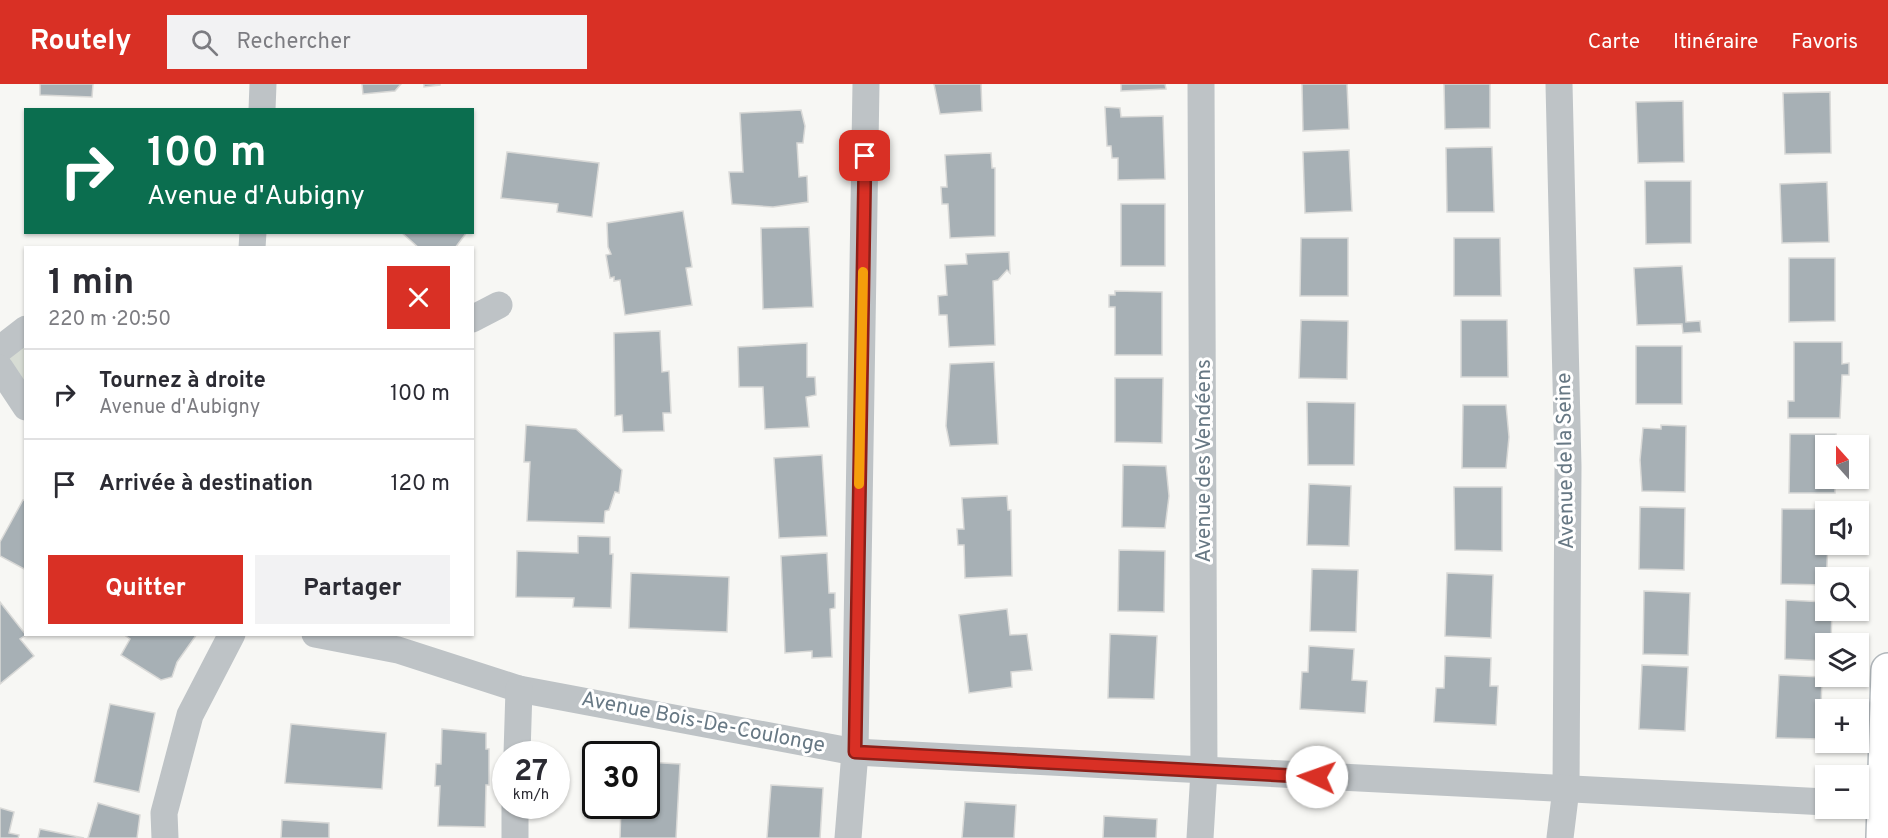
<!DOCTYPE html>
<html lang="fr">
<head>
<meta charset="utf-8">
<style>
  :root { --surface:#fff; --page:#f2f2f3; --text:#2b2b33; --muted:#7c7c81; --line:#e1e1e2; --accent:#d93025 }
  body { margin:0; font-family:Overpass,sans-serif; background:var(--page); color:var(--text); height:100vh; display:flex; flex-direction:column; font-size:22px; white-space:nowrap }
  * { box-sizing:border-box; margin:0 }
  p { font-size:20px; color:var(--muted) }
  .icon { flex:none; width:33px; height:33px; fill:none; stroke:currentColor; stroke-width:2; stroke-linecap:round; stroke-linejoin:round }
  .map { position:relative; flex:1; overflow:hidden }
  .drawer { position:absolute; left:24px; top:162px; width:450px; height:390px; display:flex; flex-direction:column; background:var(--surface); border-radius:0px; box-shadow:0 2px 4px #0004 }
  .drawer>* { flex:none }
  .hud { position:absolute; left:24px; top:24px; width:450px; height:126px; border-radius:0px; box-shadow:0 2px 4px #0004; background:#0b6e4f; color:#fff; overflow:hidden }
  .needle { width:39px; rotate:339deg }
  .controls { position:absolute; left:1815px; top:351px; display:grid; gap:12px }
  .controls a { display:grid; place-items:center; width:54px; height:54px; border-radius:0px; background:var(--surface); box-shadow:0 2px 4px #0004; font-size:30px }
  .speed { position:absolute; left:492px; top:657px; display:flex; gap:12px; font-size:30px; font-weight:700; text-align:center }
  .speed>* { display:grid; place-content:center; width:78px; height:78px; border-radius:50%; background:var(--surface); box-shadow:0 2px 4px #0004; line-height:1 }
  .speed small { font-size:15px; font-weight:400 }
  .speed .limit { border:3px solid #111; border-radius:9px; background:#fff; color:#111 }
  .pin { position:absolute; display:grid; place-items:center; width:51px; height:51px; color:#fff; margin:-26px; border-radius:12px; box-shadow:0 3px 9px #0006 }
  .me { position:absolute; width:66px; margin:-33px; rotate:273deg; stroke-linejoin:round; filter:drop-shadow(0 0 4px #0008) }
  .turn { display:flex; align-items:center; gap:21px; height:126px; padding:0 24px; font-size:27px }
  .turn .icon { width:78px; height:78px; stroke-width:2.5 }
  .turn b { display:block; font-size:42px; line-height:51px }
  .round { display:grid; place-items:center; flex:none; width:63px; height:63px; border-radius:0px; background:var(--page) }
  .summary { display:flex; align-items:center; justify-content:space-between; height:102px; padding:0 24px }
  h1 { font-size:36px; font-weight:700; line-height:45px }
  .button { display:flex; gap:12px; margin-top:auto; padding:12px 24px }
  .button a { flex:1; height:69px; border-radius:0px; background:var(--accent); color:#fff; font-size:24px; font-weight:700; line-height:69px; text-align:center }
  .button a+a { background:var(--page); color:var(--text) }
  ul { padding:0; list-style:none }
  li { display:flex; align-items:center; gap:18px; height:90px; padding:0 24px; border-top:2px solid var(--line) }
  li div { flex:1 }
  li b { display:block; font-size:22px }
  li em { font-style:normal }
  header { display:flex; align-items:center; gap:36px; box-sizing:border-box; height:84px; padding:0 30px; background:var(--accent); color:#fff }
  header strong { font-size:28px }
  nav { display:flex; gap:33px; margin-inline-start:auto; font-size:21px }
  .search { width:420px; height:54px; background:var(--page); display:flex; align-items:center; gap:15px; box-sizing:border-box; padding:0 21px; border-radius:0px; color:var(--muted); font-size:22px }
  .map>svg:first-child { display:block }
  .green { fill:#d7dcd4 }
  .building { fill:#a7b0b5; stroke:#d9d9d7; stroke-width:1.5 }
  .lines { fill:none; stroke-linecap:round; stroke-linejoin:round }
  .secondary-casing { stroke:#b1b7bb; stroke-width:36 }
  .street { stroke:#bec3c6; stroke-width:27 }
  .secondary { stroke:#fff; stroke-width:33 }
  .route-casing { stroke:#8d1f18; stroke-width:15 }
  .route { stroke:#d93025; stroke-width:10 }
  .slow { stroke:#f59e0b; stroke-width:10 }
  .labels { text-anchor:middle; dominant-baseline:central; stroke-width:6; stroke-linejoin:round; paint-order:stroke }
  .street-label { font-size:21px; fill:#677884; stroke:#fff }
</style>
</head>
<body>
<header>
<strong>Routely</strong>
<div class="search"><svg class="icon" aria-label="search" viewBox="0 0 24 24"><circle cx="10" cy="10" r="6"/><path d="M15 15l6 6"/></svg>Rechercher</div>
<nav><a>Carte</a><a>Itinéraire</a><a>Favoris</a></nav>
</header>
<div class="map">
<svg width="1888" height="754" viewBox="0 0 1888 754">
  <rect width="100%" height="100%" fill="#f7f7f4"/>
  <polygon class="green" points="25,245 25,323 0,284"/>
  <g class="building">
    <polygon points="40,0 93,0 92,13 40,11"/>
    <polygon points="362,0 401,0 395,7 363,10"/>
    <polygon points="424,0 440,0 440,1 424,3"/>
    <polygon points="934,0 981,0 982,27 940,30"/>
    <polygon points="1121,0 1165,0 1166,5 1121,7"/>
    <polygon points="1302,0 1347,0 1349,45 1303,47"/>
    <polygon points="1444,0 1490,0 1490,44 1445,45"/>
    <polygon points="1830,8 1831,69 1785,70 1783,9"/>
    <polygon points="1683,17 1684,78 1638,79 1636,18"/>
    <polygon points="1105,23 1120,24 1121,33 1163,32 1165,95 1118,96 1118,74 1112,74 1111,62 1107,62"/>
    <polygon points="801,26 805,42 803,59 797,59 799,93 807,92 808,118 773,123 732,120 729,88 743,88 740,29"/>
    <polygon points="1492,63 1494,128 1447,128 1446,64"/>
    <polygon points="1349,66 1352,127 1305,129 1303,68"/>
    <polygon points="507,68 599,79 592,133 557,128 558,120 501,114"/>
    <polygon points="991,69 992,84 995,84 995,152 950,154 948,120 942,120 941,103 947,103 945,71"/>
    <polygon points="1645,97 1691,97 1691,159 1646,160"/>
    <polygon points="1827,98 1829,158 1782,159 1780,100"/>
    <rect x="1121" y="120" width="44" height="62"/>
    <polygon points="683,127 692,183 686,184 692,221 625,231 620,196 614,197 614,193 610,194 606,171 611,170 608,163 607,139"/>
    <polygon points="809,143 813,223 763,225 761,144"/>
    <polygon points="401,148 467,148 455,164 419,164"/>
    <polygon points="1301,154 1348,154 1348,212 1300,212"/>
    <polygon points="1454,154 1500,154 1501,212 1454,212"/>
    <polygon points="1009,168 1010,189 1007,186 998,196 993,197 995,261 949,263 947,231 939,231 938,212 947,211 945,181 967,180 966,170"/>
    <polygon points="1789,174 1835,174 1835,237 1789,238"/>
    <polygon points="1682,182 1686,238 1700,237 1701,248 1683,249 1682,240 1637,241 1634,184"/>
    <polygon points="1115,207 1162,208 1162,271 1115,271 1115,223 1109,223 1109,211 1115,211"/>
    <polygon points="1301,236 1348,237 1347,295 1299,294"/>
    <polygon points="1461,236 1507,236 1508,293 1461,293"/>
    <polygon points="660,247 662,288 669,287 671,329 663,329 664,347 623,348 622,331 615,332 614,249"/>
    <polygon points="1794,258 1842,258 1842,280 1849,279 1849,291 1842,291 1840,334 1788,334 1788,317 1794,317"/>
    <polygon points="807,259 807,293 815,293 816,311 806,313 809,343 765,345 763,303 739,303 738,263"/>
    <rect x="1636" y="262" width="46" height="58"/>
    <polygon points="994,278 998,360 950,362 946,342 950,280"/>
    <polygon points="1115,294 1163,294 1162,359 1115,358"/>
    <polygon points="1307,318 1355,319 1354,381 1308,381"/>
    <polygon points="1463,321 1506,321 1509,353 1506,384 1462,384"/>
    <polygon points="526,341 576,345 622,386 619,409 615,408 609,426 605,427 604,439 527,437 530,378 524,378"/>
    <polygon points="1661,341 1686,342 1685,408 1642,407 1640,376 1643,344 1661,345"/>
    <polygon points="1790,350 1836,350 1836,362 1826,362 1826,394 1835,394 1835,409 1789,409"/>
    <polygon points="822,371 827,452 779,454 774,374"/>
    <polygon points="1123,381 1166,382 1169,412 1165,444 1122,443"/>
    <polygon points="1309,400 1351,402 1349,462 1307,461"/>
    <polygon points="1454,403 1502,403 1502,467 1455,466"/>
    <polygon points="1007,412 1008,426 1011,426 1012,492 965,494 964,461 958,461 957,445 964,445 962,414"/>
    <polygon points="23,416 26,417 26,486 0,472 0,458"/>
    <polygon points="1640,423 1685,424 1684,486 1639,485"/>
    <polygon points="1782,425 1829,425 1826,428 1826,460 1828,460 1826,501 1781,500"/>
    <polygon points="578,452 610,453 610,470 613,470 611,524 573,523 574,514 516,513 517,467 578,469"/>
    <polygon points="1119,466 1165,467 1164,528 1118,527"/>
    <polygon points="827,469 829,509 835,509 835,524 830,525 832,573 812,574 812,567 785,569 781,472"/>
    <polygon points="1312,485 1358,486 1356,548 1310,547"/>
    <polygon points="631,489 729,493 727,548 629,544"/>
    <polygon points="1447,489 1493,491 1491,554 1445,552"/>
    <polygon points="1644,507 1690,509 1688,571 1643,570"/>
    <polygon points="1786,516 1826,518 1826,526 1832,526 1831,560 1826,560 1826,577 1785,575"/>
    <polygon points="0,518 26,551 20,555 34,572 0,600"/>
    <polygon points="1007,525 1010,551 1027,550 1032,586 1011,588 1012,603 969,609 959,531"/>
    <polygon points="123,550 197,550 177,578 172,593 161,596 121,571 130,555"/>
    <polygon points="1110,550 1157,552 1154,615 1108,614"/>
    <polygon points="1309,562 1354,565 1352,596 1367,597 1365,629 1300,625 1302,588 1308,588"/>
    <polygon points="1445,572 1491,574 1490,602 1498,602 1496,641 1434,638 1436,604 1444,604"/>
    <polygon points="1642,581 1688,583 1685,647 1639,645"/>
    <polygon points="1779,591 1822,593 1820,655 1776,654"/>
    <polygon points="110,620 155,629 139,708 94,698"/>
    <polygon points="291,640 386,649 382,705 285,699"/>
    <polygon points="442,645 486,649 486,665 489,665 489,701 486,701 485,743 438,742 440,702 435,702 436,680 441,680"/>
    <polygon points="646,678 680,680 676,754 620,754 621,722 646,722"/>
    <polygon points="771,701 823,704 820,754 767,754"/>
    <polygon points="965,718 1016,721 1014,754 962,754"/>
    <polygon points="98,719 140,731 137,754 88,754"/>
    <polygon points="0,724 14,728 9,749 19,751 18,754 0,754"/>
    <polygon points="1104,732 1157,735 1156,754 1103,754"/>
    <polygon points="282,736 329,739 329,754 281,754"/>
    <polygon points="40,745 84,754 38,754"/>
  </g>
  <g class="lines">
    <defs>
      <polyline id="secondary" points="1883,754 1888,586"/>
    </defs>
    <use href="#secondary" class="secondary-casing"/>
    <g class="street">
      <polyline points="1559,0 1568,383 1566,705 1560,754"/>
      <polyline points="262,26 263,0"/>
      <polyline points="252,164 253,148"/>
      <polyline points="472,235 499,221"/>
      <polyline points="0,265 26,245"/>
      <polyline points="0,284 26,323"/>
      <polyline points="315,550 398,566 519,605 855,668 1826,718"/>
      <polyline points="517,670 519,605"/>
      <polyline points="1858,720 1888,721"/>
      <polyline points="165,754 164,729 190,631 232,550"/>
      <polyline points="515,754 515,722"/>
      <polyline points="848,754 855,668 866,0"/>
      <polyline points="1200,754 1204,687 1201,0"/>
    </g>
    <use href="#secondary" class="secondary"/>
  </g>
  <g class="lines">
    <defs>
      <polyline id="route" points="865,72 855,668 1317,693"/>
    </defs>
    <use href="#route" class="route-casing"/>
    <use href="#route" class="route"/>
    <polyline class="slow" points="859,400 863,188"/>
  </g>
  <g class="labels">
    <g class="street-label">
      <text transform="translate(1204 377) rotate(-90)">Avenue des Vendéens</text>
      <text transform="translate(1566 377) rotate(-91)">Avenue de la Seine</text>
      <text transform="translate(703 639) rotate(11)">Avenue Bois-De-Coulonge</text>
    </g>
  </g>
</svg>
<div class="controls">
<a><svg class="needle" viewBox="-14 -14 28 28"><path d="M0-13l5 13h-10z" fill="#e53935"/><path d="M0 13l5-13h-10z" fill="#7c7c81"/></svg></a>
<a><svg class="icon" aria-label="sound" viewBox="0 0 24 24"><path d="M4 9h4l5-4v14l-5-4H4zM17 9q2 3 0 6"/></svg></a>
<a><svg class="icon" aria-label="search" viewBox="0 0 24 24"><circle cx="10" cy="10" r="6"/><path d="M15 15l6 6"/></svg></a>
<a><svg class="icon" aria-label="layers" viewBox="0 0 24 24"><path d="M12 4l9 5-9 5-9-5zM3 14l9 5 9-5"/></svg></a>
<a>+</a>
<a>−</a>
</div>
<div class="speed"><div>27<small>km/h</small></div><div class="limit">30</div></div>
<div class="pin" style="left:865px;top:72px;background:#d93025"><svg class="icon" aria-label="arrive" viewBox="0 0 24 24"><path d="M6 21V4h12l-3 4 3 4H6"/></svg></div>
<svg class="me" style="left:1317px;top:693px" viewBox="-20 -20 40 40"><circle r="19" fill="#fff"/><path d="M0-13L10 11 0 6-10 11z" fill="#d93025"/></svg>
<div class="hud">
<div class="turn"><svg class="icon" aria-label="right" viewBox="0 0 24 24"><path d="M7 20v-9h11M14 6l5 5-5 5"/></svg><div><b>100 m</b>Avenue d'Aubigny</div></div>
</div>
<section class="drawer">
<div class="summary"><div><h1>1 min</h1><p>220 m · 20:50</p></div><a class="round" style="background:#d93025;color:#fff"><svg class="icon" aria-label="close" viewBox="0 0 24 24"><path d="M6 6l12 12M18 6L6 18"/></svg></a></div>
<ul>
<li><svg class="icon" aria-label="right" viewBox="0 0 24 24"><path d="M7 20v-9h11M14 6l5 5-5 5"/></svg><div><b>Tournez à droite</b><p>Avenue d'Aubigny</p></div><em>100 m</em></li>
<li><svg class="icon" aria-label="arrive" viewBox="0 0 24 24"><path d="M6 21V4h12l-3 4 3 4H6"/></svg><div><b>Arrivée à destination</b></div><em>120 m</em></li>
</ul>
<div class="button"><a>Quitter</a><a>Partager</a></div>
</section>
</div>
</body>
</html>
